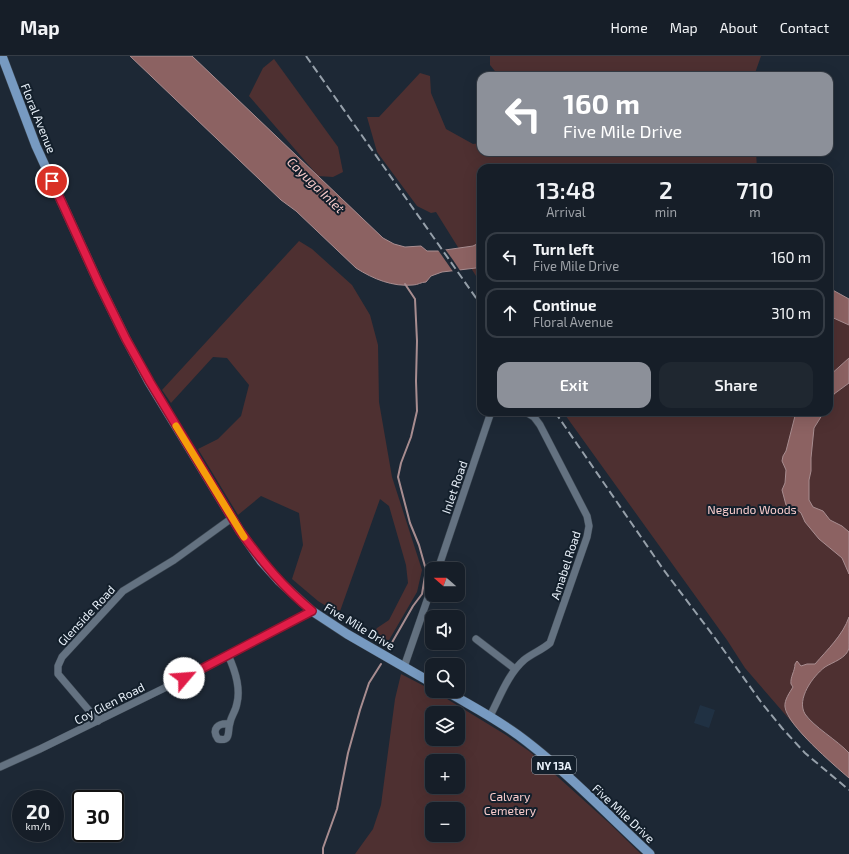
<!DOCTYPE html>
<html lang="en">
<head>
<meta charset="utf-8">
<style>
  :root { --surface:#161e28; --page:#1f2730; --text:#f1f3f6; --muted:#9ea2a8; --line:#353c45; --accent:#8c9099 }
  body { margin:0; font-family:"Exo 2",sans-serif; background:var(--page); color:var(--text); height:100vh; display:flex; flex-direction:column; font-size:15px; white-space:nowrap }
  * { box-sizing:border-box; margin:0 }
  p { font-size:13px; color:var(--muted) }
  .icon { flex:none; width:22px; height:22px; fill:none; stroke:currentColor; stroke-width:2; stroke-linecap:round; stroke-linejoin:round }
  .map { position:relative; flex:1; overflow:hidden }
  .sheet { position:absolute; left:477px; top:108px; width:356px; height:252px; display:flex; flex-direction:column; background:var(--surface); border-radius:12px; box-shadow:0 4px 16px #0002,0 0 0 1px var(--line) }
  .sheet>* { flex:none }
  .top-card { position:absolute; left:477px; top:16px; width:356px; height:84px; border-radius:12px; box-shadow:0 4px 16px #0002,0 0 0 1px var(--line); background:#8c9099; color:#fff; overflow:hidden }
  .needle { width:26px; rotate:290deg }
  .tools { position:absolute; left:425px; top:506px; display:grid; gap:8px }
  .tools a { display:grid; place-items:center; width:40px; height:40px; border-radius:8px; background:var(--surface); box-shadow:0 4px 16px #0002,0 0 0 1px var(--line); font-size:20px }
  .speed { position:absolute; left:12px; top:734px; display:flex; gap:8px; font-size:20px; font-weight:700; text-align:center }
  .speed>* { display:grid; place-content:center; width:52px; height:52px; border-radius:50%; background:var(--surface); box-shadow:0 4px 16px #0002,0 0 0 1px var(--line); line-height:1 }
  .speed small { font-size:10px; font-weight:400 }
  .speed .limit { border:2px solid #111; border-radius:6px; background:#fff; color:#111 }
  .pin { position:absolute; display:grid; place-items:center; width:34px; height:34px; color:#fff; margin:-17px; border:2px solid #fff; border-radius:50%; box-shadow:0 1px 4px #0007 }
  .me { position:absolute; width:44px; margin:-22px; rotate:63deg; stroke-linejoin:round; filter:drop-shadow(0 0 3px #0008) }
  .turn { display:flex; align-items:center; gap:14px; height:84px; padding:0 20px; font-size:18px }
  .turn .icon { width:52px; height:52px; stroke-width:2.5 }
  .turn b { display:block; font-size:28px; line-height:34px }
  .eta { display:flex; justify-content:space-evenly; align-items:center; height:68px; text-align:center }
  .eta b { font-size:24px; font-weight:600; line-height:28px }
  .cta { display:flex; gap:8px; margin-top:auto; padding:8px 20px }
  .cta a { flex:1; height:46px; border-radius:12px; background:var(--accent); color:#fff; font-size:16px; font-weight:600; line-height:46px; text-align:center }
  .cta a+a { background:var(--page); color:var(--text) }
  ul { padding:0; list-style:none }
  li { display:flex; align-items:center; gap:12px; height:50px; margin:0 8px 6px; padding:0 12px; border:2px solid var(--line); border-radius:12px }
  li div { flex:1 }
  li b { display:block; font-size:15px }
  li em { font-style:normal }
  header { display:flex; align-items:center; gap:24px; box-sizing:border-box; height:56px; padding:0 20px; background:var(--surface); border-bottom:1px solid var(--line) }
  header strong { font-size:19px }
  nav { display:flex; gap:22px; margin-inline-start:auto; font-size:14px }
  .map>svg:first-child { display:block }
  .built { fill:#203143 }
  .green { fill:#4e3031; fill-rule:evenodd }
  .water { fill:#8c6262; stroke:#a88d90 }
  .pier { fill:#1d2835 }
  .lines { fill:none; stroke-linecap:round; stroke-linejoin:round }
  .stream { stroke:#a88d90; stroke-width:2 }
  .minor-casing { stroke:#3c4752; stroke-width:8 }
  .major-casing { stroke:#3c4752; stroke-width:10 }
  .minor { stroke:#647281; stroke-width:7 }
  .major { stroke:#779ac1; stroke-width:9 }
  .rail { stroke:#96a0aa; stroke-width:2; stroke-dasharray:8 4; stroke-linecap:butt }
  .route-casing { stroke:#92132f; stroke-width:10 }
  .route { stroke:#e11d48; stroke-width:7 }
  .slow { stroke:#f59e0b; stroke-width:7 }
  .labels { text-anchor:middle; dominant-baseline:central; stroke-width:4; stroke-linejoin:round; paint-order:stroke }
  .shield { fill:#131f2b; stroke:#a9b2bc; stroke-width:1 }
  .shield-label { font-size:11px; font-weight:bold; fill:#e9f1fa }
  .street-label { font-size:12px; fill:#e9f1fa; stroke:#131f2b }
  .park-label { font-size:12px; fill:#f9cccc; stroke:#131f2b }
  .water-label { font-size:13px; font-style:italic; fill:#f7caca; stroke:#131f2b }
</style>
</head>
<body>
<header>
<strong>Map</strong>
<nav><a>Home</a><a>Map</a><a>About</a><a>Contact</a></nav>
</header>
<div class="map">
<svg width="849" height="798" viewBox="0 0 849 798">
  <rect width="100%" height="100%" fill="#1d2835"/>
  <polygon class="built" points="700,649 715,654 709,672 694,667"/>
  <g class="green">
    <polygon points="490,0 761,0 754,20 499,20 490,9"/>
    <polygon points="274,3 338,91 343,116 333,121 318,120 249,40 263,12"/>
    <polygon points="420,17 430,20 431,37 446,73 473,88 481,87 481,96 756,96 757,112 481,112 481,228 436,156 431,157 417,150 377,96 367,61 379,61"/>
    <polygon points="299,185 312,193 352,229 370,259 378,289 379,346 392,421 422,514 417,536 385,591 370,583 377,572 389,564 408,527 406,509 389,450 380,443 339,558 318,545 292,523 303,489 299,457 261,440 238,459 198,393 218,383 241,360 249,329 227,302 213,301 171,347 162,334"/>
    <polygon points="829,245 849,257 849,697 812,666 804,657 785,650 787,659 796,671 745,612 727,584 563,356 829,356"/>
    <path d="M401 618 432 634V635H434L506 679 529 695 609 767 641 798H355L373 773 381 749 395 643ZM432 657H458V683H432ZM432 705H458V731H432ZM432 753H458V779H432Z"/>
  </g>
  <g class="water">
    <path d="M130 0H192L383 182 394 188 405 191 421 190 427 195H438L473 190 481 186V214L476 212 442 216 431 220 426 226C421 226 418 229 413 229 393 231 373 223 356 212L296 155 281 144Z"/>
    <polygon points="829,232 849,243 849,269 829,260"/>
    <polygon points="849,302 849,327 834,338 829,348 829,320"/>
    <polygon points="798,356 824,356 814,372 811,402 811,415 809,424 809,444 813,451 823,455 830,464 842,470 849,476 849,518 842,502 819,483 805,466 801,457 795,452 786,449 782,434 785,427 786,414 782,405 783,400 786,395 795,360"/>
    <path d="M849 561C849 570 849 584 849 592 847 602 833 606 825 611 813 620 796 643 805 658 814 671 837 684 849 697V722C834 709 787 669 785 651 784 644 790 636 793 631L791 628C790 621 795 615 795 608L797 605 801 610 807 608H815C827 594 843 579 849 561Z"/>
  </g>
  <polygon class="pier" points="445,193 453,204 461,216 454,217 438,194"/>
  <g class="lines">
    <g class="stream">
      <polyline points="390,590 413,550 422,538 426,514 419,489 410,467 398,421 401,407 411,381 417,355 416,325 417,285 415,243 405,228"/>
      <polyline points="323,798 323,792 337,753 348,697 360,654 369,627 381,608"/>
    </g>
    <defs>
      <g id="minor">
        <polyline points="438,513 491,356"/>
        <polyline points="476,583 515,613"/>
        <path d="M228 599C235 614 241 631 237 647 236 655 231 660 230 667 227 675 232 686 218 683 211 673 218 667 229 668"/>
        <polyline points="404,611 432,530"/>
        <path d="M490 660C500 641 508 618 524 604 531 598 542 594 550 587L587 481 589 470 587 460 540 369 534 361 526 356"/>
        <polyline points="98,665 58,618 58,610 62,601 123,535 174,504 232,462"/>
        <polyline points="0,711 40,693 195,617 312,555"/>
      </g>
      <g id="major">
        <polyline points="2,0 36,90 99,228 126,283 149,326 240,475 261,505 279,525 312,555 347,578 432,627"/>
        <path d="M446 635C473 651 501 665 526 685 570 719 609 760 650 798"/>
      </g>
    </defs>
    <use href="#minor" class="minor-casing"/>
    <use href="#major" class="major-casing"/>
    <use href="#minor" class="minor"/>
    <use href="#major" class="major"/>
    <g class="rail">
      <polyline points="306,0 481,249"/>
      <polyline points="555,356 663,513 715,582 761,646 782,672 805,697 849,734"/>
    </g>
  </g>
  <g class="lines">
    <defs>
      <path id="route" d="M52 125 99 228 126 283 150 326 240 475C263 507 282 530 312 555L184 622"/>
    </defs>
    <use href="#route" class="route-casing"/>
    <use href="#route" class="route"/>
    <polyline class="slow" points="176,370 244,481"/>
  </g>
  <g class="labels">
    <rect class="shield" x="532" y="700" width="44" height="18" rx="3"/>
    <g class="shield-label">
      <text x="554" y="709">NY 13A</text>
    </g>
    <g class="street-label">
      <text transform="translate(39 62) rotate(68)">Floral Avenue</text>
      <text transform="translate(454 431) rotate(-71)">Inlet Road</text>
      <text transform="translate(565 509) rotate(-72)">Amabel Road</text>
      <text transform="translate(86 559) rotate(-47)">Glenside Road</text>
      <text transform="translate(360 570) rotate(31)">Five Mile Drive</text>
      <text transform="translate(109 647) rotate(-27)">Coy Glen Road</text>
      <text transform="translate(624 757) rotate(43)">Five Mile Drive</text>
    </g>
    <g class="park-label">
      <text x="752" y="453">Negundo Woods</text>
      <text x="510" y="740">Calvary<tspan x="510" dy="14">Cemetery</tspan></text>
    </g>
    <g class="water-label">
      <text transform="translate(316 129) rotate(44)">Cayuga Inlet</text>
    </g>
  </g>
</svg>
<div class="tools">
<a><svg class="needle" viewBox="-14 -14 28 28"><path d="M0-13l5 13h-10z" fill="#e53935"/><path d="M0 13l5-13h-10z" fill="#9ea2a8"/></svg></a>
<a><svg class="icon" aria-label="sound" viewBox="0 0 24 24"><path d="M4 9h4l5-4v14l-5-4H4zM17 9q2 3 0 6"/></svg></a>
<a><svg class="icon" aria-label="search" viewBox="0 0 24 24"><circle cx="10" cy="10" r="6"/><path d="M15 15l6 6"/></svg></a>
<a><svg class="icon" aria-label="layers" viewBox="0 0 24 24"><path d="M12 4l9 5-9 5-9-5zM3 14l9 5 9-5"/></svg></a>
<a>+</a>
<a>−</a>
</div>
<div class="speed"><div>20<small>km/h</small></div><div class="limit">30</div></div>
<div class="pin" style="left:52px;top:125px;background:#d93025"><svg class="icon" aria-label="arrive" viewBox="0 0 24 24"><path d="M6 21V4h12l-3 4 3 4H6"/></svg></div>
<svg class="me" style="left:184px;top:622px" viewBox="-20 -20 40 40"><circle r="19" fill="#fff"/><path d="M0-13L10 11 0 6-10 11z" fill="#e11d48"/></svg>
<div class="top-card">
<div class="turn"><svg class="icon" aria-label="left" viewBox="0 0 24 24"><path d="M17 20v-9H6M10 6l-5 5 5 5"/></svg><div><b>160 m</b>Five Mile Drive</div></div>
</div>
<section class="sheet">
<div class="eta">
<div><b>13:48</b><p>Arrival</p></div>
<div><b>2</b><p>min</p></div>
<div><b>710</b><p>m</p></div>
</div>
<ul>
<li><svg class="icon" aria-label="left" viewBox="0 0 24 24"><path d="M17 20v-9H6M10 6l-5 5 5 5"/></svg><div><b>Turn left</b><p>Five Mile Drive</p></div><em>160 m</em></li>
<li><svg class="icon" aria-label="ahead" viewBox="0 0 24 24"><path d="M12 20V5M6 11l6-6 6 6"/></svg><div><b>Continue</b><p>Floral Avenue</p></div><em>310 m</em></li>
</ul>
<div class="cta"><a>Exit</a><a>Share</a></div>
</section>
</div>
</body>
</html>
